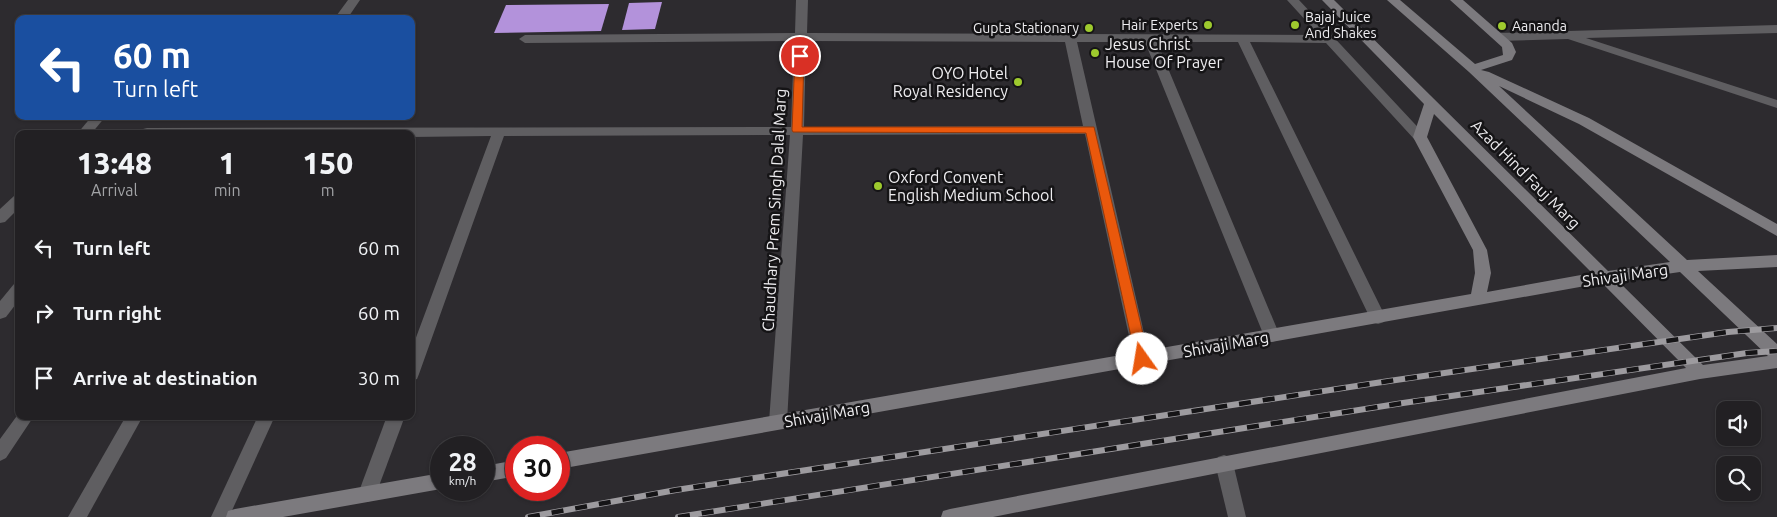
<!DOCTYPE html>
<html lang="en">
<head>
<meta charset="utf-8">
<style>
  :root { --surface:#222023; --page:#2e2d30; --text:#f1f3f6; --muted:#a2a3a6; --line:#3f3e41 }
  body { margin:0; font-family:Ubuntu,sans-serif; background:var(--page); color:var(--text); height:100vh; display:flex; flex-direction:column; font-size:19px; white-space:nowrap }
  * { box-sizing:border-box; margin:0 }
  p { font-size:16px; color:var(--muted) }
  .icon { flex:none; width:28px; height:28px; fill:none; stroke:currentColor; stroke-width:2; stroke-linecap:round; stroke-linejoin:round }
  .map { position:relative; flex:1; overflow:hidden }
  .details { position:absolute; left:15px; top:130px; width:400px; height:290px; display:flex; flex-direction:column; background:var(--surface); border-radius:10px; box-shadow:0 1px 4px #0004,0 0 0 1px var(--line) }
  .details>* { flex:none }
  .banner { position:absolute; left:15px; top:15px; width:400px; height:105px; border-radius:10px; box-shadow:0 1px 4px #0004,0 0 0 1px var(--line); background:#1a4fa0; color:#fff; overflow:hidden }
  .buttons { position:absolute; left:1716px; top:401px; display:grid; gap:10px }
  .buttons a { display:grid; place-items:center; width:45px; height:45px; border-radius:10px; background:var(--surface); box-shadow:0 1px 4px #0004,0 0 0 1px var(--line); font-size:25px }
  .speed { position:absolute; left:430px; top:436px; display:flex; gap:10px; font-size:25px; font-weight:700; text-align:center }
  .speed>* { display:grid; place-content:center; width:65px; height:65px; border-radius:50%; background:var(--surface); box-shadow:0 1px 4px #0004,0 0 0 1px var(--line); line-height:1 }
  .speed small { font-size:12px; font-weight:400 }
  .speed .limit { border:8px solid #d22; background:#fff; color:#111 }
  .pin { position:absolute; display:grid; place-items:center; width:42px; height:42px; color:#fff; margin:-21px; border:2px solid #fff; border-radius:50%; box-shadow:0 1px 5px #0007 }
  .me { position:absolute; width:55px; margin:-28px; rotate:347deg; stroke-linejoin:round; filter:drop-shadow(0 0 4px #0008) }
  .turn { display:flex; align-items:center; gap:18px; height:105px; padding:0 15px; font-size:22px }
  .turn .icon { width:65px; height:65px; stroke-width:2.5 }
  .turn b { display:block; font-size:35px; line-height:42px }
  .eta { display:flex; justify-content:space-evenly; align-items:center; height:85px; text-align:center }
  .eta b { font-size:30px; font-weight:800; line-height:35px }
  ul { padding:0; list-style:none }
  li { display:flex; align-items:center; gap:15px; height:65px; padding:0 15px }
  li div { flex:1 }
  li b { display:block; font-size:19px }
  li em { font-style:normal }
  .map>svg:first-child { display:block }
  .building { fill:#b392db }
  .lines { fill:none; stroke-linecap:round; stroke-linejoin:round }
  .street { fill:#5f5e61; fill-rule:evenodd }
  .secondary { fill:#7c7a7e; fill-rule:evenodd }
  .rail-casing { stroke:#9d9b9f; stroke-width:6 }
  .rail { stroke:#151416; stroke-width:4.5; stroke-dasharray:12; stroke-linecap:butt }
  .route { fill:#ea580c; stroke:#983908 }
  .poi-dot { fill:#9eca2e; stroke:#151416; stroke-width:2 }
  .labels { text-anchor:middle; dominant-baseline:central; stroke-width:5; stroke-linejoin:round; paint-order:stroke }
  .far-poi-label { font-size:14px; fill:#eeedf0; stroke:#151416; text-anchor:start }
  .poi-label { font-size:16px; fill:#eeedf0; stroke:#151416; text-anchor:start }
  .street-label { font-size:16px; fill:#eeedf0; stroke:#151416 }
</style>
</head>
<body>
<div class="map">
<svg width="1777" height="517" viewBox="0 0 1777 517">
  <rect width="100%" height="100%" fill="#2d2b2f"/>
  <g class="building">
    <polygon points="662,2 655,29 622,30 629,3"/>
    <polygon points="609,4 601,31 494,33 506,5"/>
  </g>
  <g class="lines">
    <g class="street">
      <polygon points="348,0 360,0 347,19 334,19"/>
      <path d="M796 0H808L807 33 1319 35 1287 0H1299L1427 137 1425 140H1415L1326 43 1250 42 1386 318 1384 322 1378 324 1372 322 1370 318 1238 42H1157L1280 336 1278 340 1272 342 1266 340 1264 336 1145 42H1077L1150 359 1148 364 1142 366 1136 364 1134 359 1085 134 803 135 787 422 784 427 778 429 772 427 769 422 790 135 504 136 419 374 417 379 411 381V351L491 136 411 137V134H134L135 131 147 128 791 127 794 41 525 43 519 39 525 35 795 33ZM806 41 1065 42 1083 126 804 127Z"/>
      <polygon points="1777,25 1777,33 1586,38 1777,100 1777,108 1568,39 1498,41 1492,37 1498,33"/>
      <polygon points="92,116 106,116 91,134 77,134"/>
      <polygon points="19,194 19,208 5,222 0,223 0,209 14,196"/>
      <polygon points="19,282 19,300 6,317 0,319 0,301 14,284"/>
      <polygon points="19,413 19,416 34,416 6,458 0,461 0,439"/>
      <polygon points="126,416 143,416 87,517 68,517"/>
      <polygon points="258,416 275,416 229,517 211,517"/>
      <polygon points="387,416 405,416 376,494 373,500 367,502 361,500 358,494"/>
      <polygon points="1224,455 1230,457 1233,463 1246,517 1228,517 1215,463 1218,457"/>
    </g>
    <g class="secondary">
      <path d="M1322 0H1334L1608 271 1670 262 1469 72 1387 0H1400L1475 64 1503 55 1502 47 1450 0H1463L1512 43 1516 52 1512 60 1481 70 1489 72 1589 118 1777 224V236L1579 124 1499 86 1687 260 1777 255V267L1698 271 1777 344V368L1700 379 993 517H941L943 511 950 509 1686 368 1602 283 559 469V453L1471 294 1475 273 1473 250 1413 137 1424 104ZM1434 114 1592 273 1487 292 1491 273 1487 250 1427 137ZM1680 272 1768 356 1703 365 1618 281Z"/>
      <polygon points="516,460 516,476 484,482 484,466"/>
      <polygon points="441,473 441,489 283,517 226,517 228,511 235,509"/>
    </g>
    <defs>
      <g id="rail">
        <polyline points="528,517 676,490 1389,381 1728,332 1777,328"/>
        <polyline points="678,517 1403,403 1747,353 1777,351"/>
      </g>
    </defs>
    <use href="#rail" class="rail-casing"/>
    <use href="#rail" class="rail"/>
  </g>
  <polygon class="route" points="800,53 804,56 802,127 1094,127 1149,359 1147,362 1138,362 1136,359 1086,133 793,132 792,130 795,56"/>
  <g class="poi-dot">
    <circle cx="1208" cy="25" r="5"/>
    <circle cx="1295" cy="25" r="5"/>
    <circle cx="1502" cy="26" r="5"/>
    <circle cx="1089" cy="28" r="5"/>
    <circle cx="1095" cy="53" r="5"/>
    <circle cx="1018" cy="82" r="5"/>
    <circle cx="878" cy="186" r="5"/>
  </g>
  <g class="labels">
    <g class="far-poi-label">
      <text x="1305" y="17">Bajaj Juice<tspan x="1305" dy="16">And Shakes</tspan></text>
      <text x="1198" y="25" text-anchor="end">Hair Experts</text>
      <text x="1512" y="26">Aananda</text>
      <text x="1079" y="28" text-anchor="end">Gupta Stationary</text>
    </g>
    <g class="poi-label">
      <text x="1105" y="44">Jesus Christ<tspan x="1105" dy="18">House Of Prayer</tspan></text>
      <text x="1008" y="73" text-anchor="end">OYO Hotel<tspan x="1008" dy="18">Royal Residency</tspan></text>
      <text x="888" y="177">Oxford Convent<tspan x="888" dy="18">English Medium School</tspan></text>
    </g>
    <g class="street-label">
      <text transform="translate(1526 174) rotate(45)">Azad Hind Fauj Marg</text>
      <text transform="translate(774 210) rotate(-87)">Chaudhary Prem Singh Dalal Marg</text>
      <text transform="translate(1625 275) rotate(-8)">Shivaji Marg</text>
      <text transform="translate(1226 344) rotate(-10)">Shivaji Marg</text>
      <text transform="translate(827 414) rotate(-10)">Shivaji Marg</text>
    </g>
  </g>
</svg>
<div class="buttons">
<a><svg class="icon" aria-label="sound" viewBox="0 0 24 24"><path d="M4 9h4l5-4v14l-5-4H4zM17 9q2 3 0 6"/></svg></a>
<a><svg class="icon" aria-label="search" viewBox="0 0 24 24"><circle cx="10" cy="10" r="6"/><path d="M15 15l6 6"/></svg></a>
</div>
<div class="speed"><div>28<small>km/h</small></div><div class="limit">30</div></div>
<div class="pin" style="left:800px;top:56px;background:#d93025"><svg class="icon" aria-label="arrive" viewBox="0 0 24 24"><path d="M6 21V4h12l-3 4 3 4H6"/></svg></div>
<svg class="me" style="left:1142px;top:359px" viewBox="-20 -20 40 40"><circle r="19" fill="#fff"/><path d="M0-13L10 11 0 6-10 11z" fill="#ea580c"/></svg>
<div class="banner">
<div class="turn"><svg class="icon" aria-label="left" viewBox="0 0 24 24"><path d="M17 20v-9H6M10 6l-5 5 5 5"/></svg><div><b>60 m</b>Turn left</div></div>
</div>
<section class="details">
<div class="eta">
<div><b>13:48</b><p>Arrival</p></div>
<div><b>1</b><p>min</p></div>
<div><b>150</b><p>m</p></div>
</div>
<ul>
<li><svg class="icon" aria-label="left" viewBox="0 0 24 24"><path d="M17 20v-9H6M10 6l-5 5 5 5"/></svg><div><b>Turn left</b></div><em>60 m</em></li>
<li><svg class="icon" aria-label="right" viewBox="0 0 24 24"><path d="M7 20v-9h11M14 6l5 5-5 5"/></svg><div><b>Turn right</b></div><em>60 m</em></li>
<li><svg class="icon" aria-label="arrive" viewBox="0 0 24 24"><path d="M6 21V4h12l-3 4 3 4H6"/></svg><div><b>Arrive at destination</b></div><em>30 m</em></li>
</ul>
</section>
</div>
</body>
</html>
